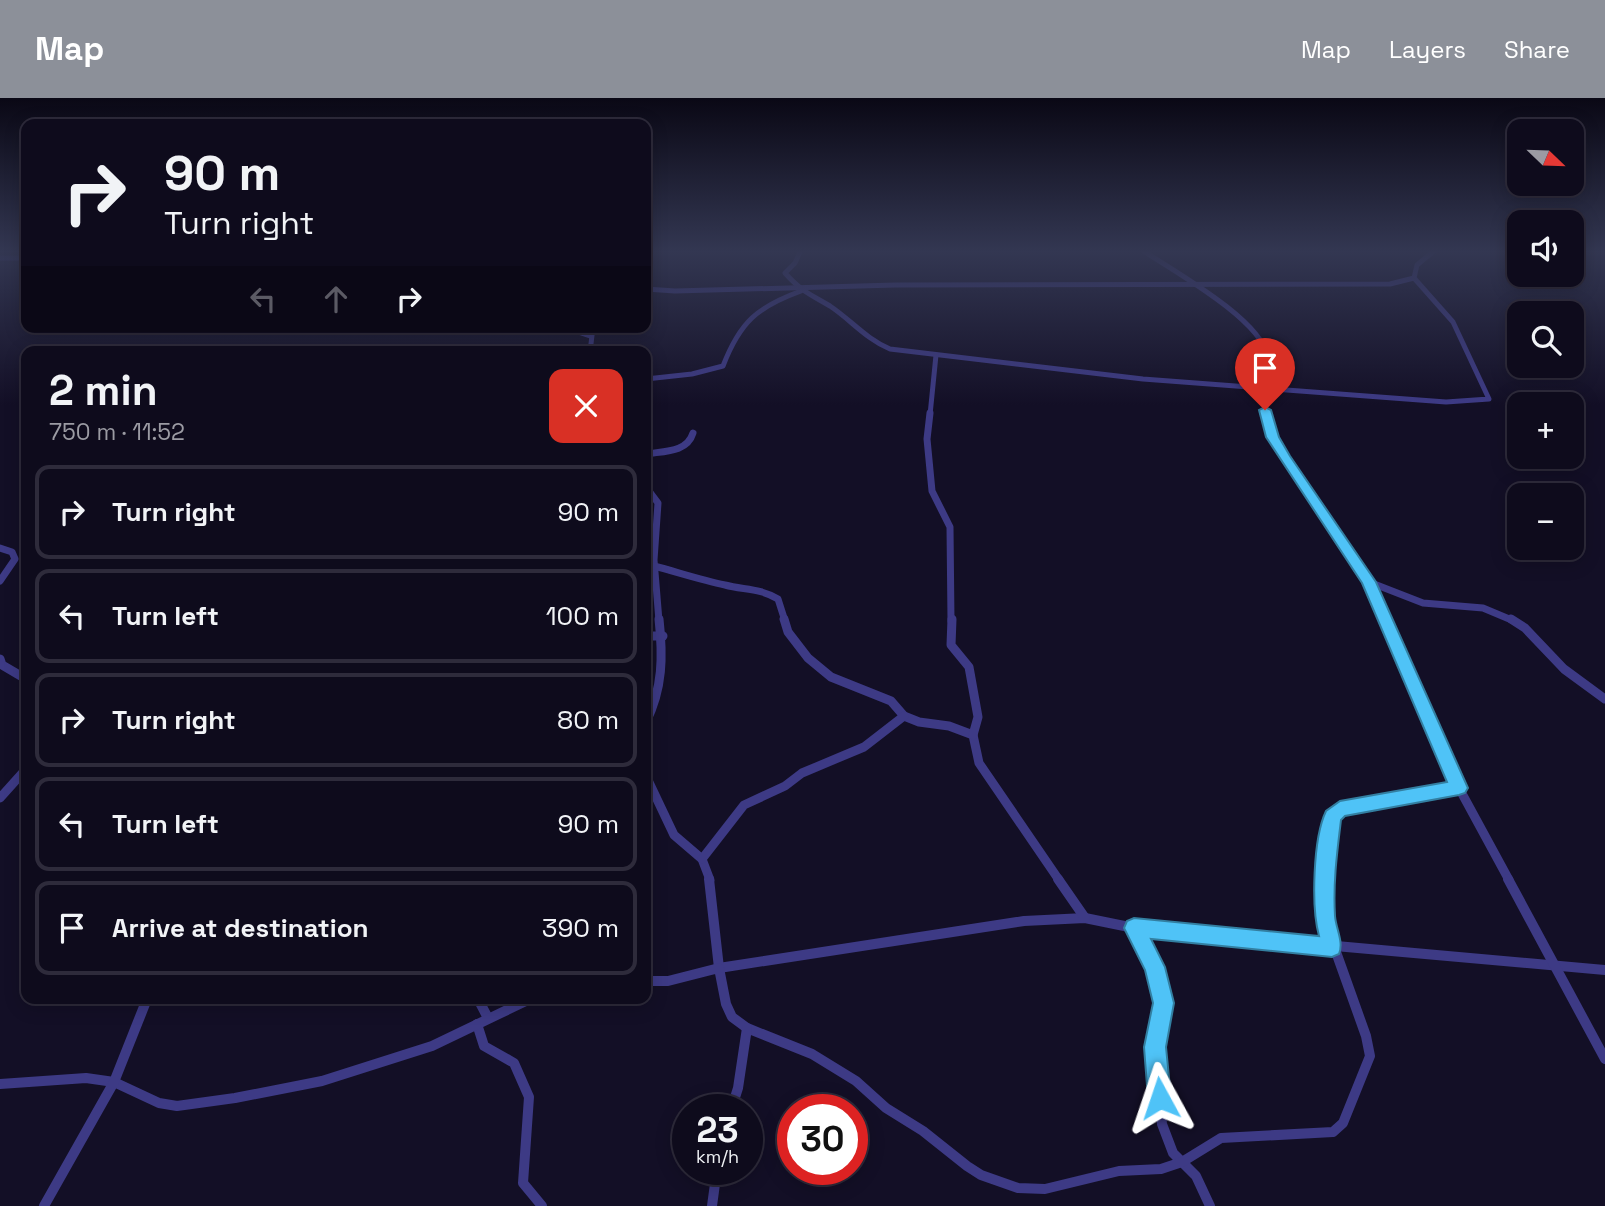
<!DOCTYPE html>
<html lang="en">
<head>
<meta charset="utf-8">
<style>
  :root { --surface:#0e0b1c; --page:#171425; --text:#f1f3f6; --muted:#9b9ba3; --line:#2e2b3b; --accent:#8c9099 }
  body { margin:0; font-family:"Space Grotesk",sans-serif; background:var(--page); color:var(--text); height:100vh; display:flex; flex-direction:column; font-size:26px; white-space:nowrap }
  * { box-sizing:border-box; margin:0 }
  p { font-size:23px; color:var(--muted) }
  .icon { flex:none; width:38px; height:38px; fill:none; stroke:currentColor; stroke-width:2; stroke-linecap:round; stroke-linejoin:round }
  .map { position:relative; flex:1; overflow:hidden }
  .panel { position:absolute; left:21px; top:248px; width:630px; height:658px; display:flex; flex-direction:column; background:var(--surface); border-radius:14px; box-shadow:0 4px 18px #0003,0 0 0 2px var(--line) }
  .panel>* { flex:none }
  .hud { position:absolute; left:21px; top:21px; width:630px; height:214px; border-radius:14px; box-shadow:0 4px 18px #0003,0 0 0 2px var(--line); background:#0e0b1c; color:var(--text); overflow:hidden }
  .needle { width:46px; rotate:113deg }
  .controls { position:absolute; left:1507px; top:21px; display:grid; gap:14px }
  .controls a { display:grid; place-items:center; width:77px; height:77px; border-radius:14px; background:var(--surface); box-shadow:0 4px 18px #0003,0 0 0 2px var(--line); font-size:35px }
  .speed { position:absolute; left:672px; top:996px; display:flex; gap:14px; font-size:35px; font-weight:700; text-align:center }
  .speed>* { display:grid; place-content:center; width:91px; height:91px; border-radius:50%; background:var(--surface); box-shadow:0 4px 18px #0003,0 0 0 2px var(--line); line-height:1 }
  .speed small { font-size:18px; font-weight:400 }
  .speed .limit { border:10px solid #d22; background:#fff; color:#111 }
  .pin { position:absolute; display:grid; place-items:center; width:60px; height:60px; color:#fff; margin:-72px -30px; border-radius:50% 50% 50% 0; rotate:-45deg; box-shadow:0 0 7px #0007 }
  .pin .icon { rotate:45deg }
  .me { position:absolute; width:77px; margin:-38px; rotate:355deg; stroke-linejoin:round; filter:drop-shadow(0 0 5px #0008) }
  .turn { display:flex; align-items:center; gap:24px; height:147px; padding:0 28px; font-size:32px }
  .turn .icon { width:91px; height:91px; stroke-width:2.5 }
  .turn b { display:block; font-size:49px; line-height:60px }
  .lanes { display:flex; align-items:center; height:66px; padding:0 28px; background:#0003; justify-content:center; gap:35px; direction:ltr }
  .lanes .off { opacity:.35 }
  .round { display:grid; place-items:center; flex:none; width:74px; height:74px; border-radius:14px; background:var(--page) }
  .headline { display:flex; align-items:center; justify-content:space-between; height:119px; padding:0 28px }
  h1 { font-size:42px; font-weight:800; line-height:52px }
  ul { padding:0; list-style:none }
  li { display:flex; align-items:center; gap:21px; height:94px; margin:0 14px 10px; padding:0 14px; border:4px solid var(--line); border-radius:14px }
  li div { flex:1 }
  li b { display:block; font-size:26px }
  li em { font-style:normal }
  header { display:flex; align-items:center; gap:42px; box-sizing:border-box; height:98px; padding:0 35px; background:var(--accent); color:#fff }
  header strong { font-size:33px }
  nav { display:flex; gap:38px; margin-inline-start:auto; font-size:24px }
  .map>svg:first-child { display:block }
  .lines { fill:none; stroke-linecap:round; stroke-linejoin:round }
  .street-far3 { stroke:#3d3a85; stroke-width:5 }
  .street-far2 { stroke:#3d3a85; stroke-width:7 }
  .street-far1 { stroke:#3d3a85; stroke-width:9 }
  .street { stroke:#3d3a85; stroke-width:10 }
  .route { fill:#4fc3f7; stroke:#337fa1; stroke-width:2 }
</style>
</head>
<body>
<header>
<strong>Map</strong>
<nav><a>Map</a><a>Layers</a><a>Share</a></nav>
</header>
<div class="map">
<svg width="1605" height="1108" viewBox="0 0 1605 1108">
  <rect width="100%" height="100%" fill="#130f26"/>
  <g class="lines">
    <g class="street-far3">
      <path d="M801 152 795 165 785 175C802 194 810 196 830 208 851 222 866 241 890 251L1143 281 1446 304 1489 301 1453 224 1414 180"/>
      <path d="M1142 152C1172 172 1262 222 1267 258 1270 277 1262 298 1266 317"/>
      <polyline points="0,160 26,160"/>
      <polyline points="646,191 675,193 895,187 1390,186 1414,180 1417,167 1435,152"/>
      <polyline points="162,229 188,232"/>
      <polyline points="563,229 590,238"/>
      <polyline points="590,254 593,229"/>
      <path d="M646 281 692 276 723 268C740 224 757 209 801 193"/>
      <polyline points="930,317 936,257"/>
    </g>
    <g class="street-far2">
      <polyline points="930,315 927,341 932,393 950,429 951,523"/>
      <polyline points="1266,315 1273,339 1369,484 1386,523"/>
      <path d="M646 356C663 353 687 355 693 335"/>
      <polyline points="646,389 658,405 654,462 659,523"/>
      <polyline points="0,450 12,454 15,461 0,483"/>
      <path d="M654 468C677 474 701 482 725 487 744 492 760 490 778 501L785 523"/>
      <polyline points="1369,484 1423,505 1483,510 1514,523"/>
    </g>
    <g class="street-far1">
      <polyline points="784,521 788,534 808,560 831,579 891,603 904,618 919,624 949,628 973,637 979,665 1059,782"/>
      <polyline points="952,521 951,547 969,569 978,619 973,637"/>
      <polyline points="1385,521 1459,690 1509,782"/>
      <polyline points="1511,521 1525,530 1564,571 1605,601"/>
      <polyline points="646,538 663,538"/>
      <polyline points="0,561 2,567 26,581"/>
      <path d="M646 624C663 590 663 558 659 521"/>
      <polyline points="646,678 674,737 702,761 710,782"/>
      <polyline points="0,700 26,671"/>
      <polyline points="702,761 744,707 785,688 802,675 864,649 904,618"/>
      <polyline points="1323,782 1332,719 1340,711 1459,690"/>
    </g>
    <g class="street">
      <polyline points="709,781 719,870 1024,823 1085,820 1134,830 1605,872"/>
      <polyline points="1058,781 1085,820"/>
      <polyline points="1508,781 1605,961"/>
      <polyline points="1134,830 1154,869 1163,905 1155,949 1162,1026 1173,1055 1196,1078 1210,1108"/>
      <polyline points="646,883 668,883 719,870 726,906 732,919 747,930 812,956 856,983 886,1010 923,1033 967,1068 981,1077 1018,1090 1045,1091 1119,1073 1161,1071 1182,1064 1221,1040 1333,1034 1343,1025 1370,958 1366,938 1326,826 1323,781"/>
      <polyline points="478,901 488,920"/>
      <polyline points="477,926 484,948 514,965 529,999 523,1085 542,1108"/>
      <polyline points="0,986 86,980 114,984 159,1005 177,1008 235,1000 322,983 432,948 530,901"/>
      <polyline points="731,1012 738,990 747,930"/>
      <polyline points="44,1108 114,984 147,901"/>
      <polyline points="712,1108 717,1071"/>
    </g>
  </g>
  <linearGradient id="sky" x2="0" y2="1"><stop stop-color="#0a0815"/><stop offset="0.5" stop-color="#333752"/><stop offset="1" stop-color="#333752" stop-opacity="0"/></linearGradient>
  <rect width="1605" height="307" fill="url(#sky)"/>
  <path class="route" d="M1265 309 1271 312 1279 339 1290 358 1376 484 1468 690 1465 695 1459 697 1345 718 1341 722C1337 755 1333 785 1335 818 1336 831 1344 844 1339 856L1332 859 1151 841 1165 869 1174 905 1166 949 1171 1000 1168 1008 1160 1012 1151 1008 1148 1000 1144 949 1153 905 1145 872 1124 830 1127 823 1134 820 1319 838C1311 809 1313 740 1326 713L1340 703 1447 684 1362 485 1266 339 1259 312Z"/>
</svg>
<div class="controls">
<a><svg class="needle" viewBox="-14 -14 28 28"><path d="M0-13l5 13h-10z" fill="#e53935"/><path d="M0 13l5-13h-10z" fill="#9b9ba3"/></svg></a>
<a><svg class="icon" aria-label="sound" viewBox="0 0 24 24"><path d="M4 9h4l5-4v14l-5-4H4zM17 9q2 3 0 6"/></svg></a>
<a><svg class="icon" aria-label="search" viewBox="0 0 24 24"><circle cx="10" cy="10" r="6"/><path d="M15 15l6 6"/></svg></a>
<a>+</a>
<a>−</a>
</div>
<div class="speed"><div>23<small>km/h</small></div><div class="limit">30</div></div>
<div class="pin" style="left:1265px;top:312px;background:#d93025"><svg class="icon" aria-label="arrive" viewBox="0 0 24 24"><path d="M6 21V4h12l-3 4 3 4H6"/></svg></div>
<svg class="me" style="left:1160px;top:1000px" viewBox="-20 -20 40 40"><path d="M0-17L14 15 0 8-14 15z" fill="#4fc3f7" stroke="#fff" stroke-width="4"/></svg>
<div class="hud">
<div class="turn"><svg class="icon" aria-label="right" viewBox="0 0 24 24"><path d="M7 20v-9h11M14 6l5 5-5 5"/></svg><div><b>90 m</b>Turn right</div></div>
<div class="lanes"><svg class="icon off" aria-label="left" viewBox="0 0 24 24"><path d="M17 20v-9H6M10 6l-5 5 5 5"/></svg><svg class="icon off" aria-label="ahead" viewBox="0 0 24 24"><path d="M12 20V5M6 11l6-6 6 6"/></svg><svg class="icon" aria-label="right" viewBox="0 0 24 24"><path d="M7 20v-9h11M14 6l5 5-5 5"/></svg></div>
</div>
<section class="panel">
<div class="headline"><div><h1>2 min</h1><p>750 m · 11:52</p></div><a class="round" style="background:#d93025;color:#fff"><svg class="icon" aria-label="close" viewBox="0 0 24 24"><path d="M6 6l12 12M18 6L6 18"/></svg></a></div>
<ul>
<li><svg class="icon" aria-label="right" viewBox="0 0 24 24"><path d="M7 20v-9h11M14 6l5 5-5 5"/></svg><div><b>Turn right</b></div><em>90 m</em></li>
<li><svg class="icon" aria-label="left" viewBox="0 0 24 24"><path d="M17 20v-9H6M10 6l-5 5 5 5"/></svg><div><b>Turn left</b></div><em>100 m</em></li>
<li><svg class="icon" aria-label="right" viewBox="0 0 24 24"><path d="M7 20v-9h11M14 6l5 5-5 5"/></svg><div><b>Turn right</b></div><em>80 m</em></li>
<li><svg class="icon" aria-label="left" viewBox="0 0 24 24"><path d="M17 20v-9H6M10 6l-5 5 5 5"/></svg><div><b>Turn left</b></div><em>90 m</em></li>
<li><svg class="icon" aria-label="arrive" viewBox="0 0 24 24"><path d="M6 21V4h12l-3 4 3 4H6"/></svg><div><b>Arrive at destination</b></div><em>390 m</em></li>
</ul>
</section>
</div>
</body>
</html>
